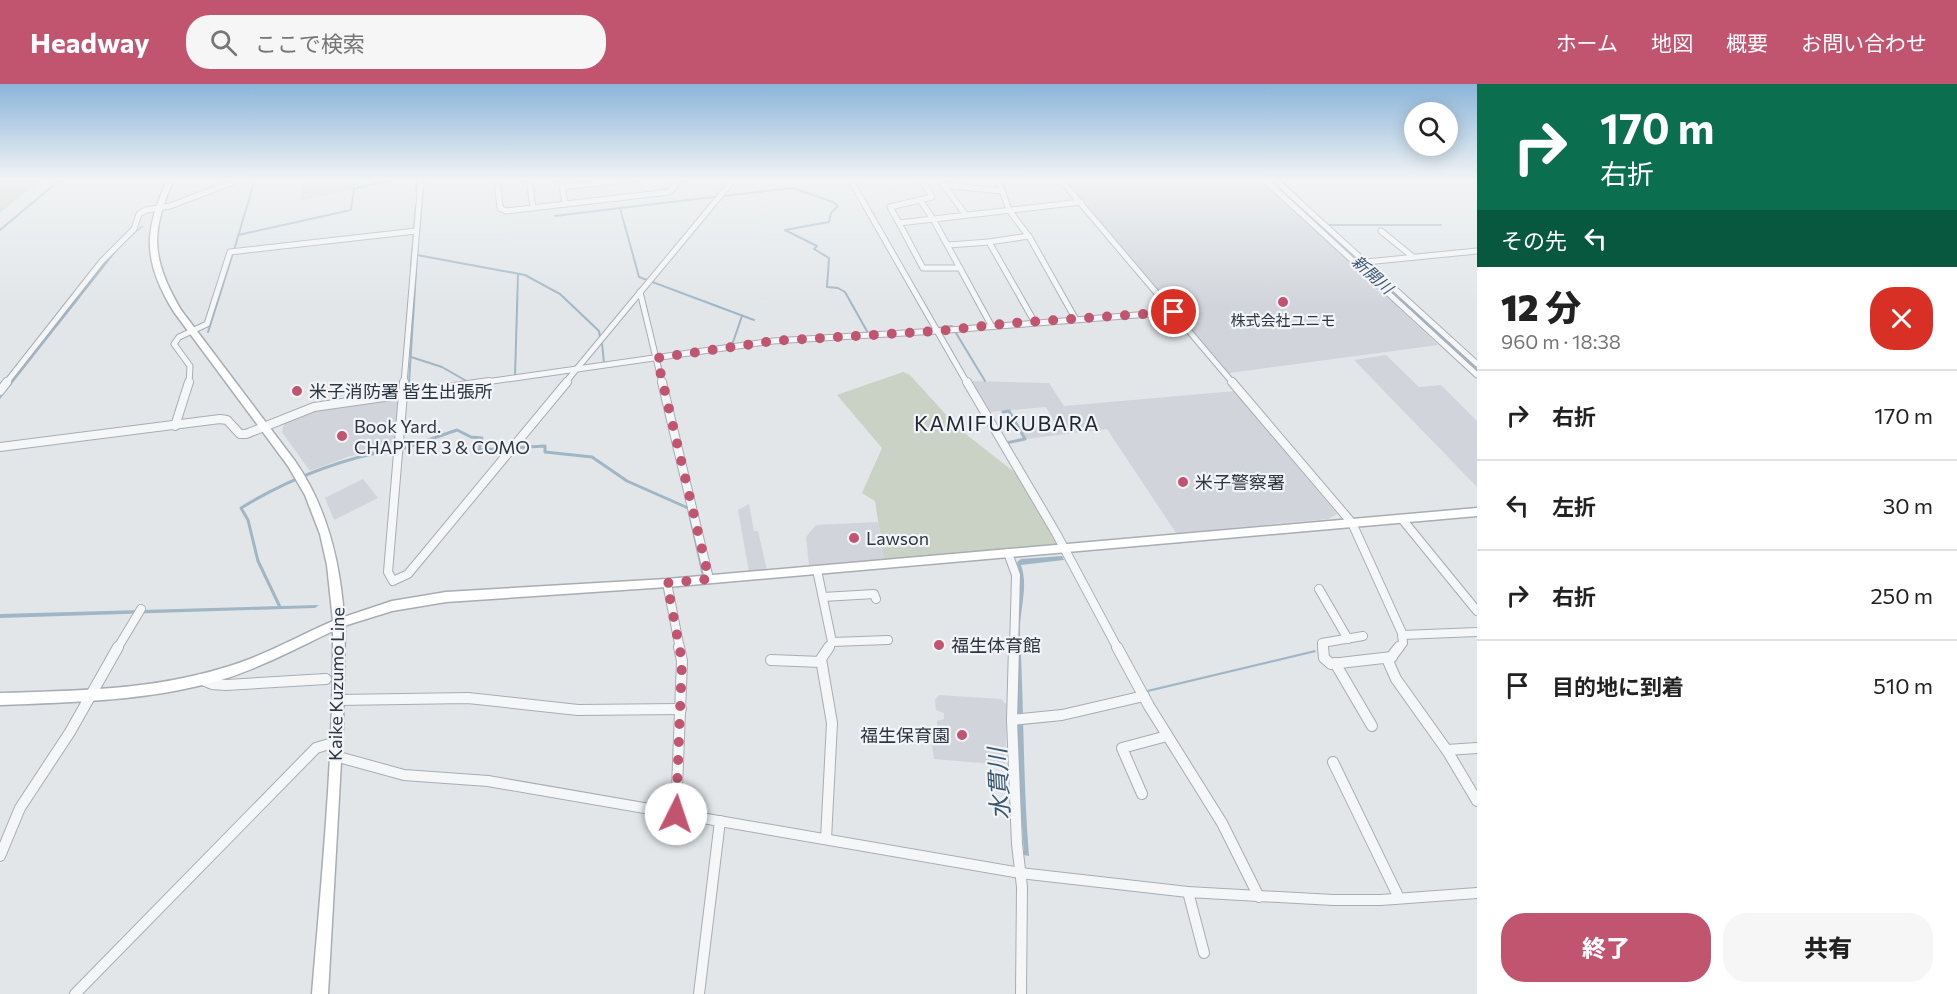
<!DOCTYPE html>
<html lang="ja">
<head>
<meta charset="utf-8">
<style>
  :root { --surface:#fff; --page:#f6f6f6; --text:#222; --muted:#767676; --line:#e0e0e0; --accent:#c15570 }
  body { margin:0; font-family:Commissioner,"Noto Sans JP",sans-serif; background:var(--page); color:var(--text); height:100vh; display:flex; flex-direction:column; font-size:22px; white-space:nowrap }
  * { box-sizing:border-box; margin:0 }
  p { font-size:20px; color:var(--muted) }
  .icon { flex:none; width:33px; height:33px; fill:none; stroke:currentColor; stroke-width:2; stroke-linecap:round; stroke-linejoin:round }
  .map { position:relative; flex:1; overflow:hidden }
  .drawer { display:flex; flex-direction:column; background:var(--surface); width:480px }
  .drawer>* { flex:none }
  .hud { background:#0b6e4f; color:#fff; overflow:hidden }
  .controls { position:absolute; left:1404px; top:18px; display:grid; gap:12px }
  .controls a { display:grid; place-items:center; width:54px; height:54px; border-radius:50%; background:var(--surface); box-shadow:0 3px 15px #0003; font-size:30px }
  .pin { position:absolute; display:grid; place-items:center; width:51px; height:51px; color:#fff; margin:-26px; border:3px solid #fff; border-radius:50%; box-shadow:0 2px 6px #0007 }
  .me { position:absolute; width:66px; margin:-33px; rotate:4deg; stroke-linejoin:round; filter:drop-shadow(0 0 4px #0008) }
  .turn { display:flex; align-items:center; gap:21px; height:126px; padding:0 24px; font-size:27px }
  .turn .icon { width:78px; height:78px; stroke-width:2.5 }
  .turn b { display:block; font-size:42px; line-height:51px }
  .then { display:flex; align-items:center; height:57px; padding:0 24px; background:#0003; gap:12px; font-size:22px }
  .round { display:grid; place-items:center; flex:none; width:63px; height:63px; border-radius:24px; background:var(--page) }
  .overview { display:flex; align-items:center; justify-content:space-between; height:102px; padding:0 24px }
  h1 { font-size:36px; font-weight:800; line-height:45px }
  .action { display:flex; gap:12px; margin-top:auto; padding:12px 24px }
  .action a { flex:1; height:69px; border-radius:24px; background:var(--accent); color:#fff; font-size:24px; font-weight:800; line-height:69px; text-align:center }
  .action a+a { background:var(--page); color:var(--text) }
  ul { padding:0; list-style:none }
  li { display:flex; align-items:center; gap:18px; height:90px; padding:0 24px; border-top:2px solid var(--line) }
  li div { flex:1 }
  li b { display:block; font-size:22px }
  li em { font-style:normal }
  header { display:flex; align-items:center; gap:36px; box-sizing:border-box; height:84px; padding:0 30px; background:var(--accent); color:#fff }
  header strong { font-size:28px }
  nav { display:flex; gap:33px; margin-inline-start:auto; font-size:21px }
  .search { width:420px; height:54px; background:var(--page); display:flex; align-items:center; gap:15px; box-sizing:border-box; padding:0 21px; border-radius:24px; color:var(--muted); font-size:22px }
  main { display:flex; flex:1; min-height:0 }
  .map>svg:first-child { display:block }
  .built { fill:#d1d5db }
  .green { fill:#c9d2c4 }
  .water { fill:#a1b6c5 }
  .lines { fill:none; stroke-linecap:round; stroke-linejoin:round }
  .stream-far1 { stroke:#a1b6c5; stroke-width:2 }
  .stream { stroke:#a1b6c5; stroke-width:3 }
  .street-far2-casing { stroke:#a8adb3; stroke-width:7 }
  .street-far1-casing { stroke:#a8adb3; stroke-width:10 }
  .street-casing { stroke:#a8adb3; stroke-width:12 }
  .secondary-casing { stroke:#a8adb3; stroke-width:3 }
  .street-far2 { stroke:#f5f6f8; stroke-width:5 }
  .street-far1 { stroke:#f5f6f8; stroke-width:8 }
  .street { stroke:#f5f6f8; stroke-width:10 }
  .secondary { fill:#fff; fill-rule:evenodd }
  .route { stroke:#c15570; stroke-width:10; stroke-dasharray:0 18 }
  .poi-dot { fill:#c15570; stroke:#f2f4f7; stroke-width:2 }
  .labels { text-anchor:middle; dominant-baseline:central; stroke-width:4.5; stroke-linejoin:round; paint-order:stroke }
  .far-poi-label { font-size:15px; fill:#2c3540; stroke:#f2f4f7 }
  .far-water-label { font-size:16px; font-style:italic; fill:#3a576f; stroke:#f2f4f7 }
  .poi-label { font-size:18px; fill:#2c3540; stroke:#f2f4f7; text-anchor:start }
  .street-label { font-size:18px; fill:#2c3540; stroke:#f2f4f7 }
  .quarter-label { font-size:21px; letter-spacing:1.5px; fill:#1e2631; stroke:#f2f4f7 }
  .near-water-label { font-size:24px; font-style:italic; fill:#3a576f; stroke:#f2f4f7 }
</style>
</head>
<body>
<header>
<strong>Headway</strong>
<div class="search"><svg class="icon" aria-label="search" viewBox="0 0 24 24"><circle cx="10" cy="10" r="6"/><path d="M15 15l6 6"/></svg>ここで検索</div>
<nav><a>ホーム</a><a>地図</a><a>概要</a><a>お問い合わせ</a></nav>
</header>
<main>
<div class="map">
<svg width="1477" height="910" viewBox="0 0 1477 910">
  <rect width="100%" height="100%" fill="#e2e6e9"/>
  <g class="built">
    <polygon points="303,95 355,95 355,104 301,117"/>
    <polygon points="1064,95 1262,95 1438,261 1229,289"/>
    <polygon points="1386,271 1419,303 1441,301 1477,337 1477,403 1354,276"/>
    <polygon points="972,297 1049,299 1064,322 1235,307 1337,430 1328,435 1176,449 1107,345 1026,355 1020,345 1056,341 1046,323 990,328"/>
    <polygon points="393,315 399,319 397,364 350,372 310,387 282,348 285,336 314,326"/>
    <polygon points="363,395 378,414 334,436 325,414"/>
    <polygon points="749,420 754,447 758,447 767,486 749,488 738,426"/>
    <polygon points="878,438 884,476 809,482 806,453 816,441"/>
    <polygon points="939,611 1001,615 1007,621 1005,681 934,675 929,643 937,643 937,637 944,635 944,629 936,626 935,616"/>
  </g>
  <g class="green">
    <polygon points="0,95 42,95 0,129"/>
    <polygon points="903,288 910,291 958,344 1018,391 1053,449 1057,459 1055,461 884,476 875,417 862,409 882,364 837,311"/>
  </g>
  <g class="water">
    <polygon points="1266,95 1270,95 1460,267 1477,284 1477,288"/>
    <polygon points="142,142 144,142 123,159 0,315 0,310 105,176 121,158"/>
    <path d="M1062 472 1064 476 1021 481C1029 503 1019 527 1020 550 1024 624 1023 698 1029 772L1024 771C1019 701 1016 630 1016 560 1016 534 1024 503 1017 478L1021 475Z"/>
    <polygon points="319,521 315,524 0,534 0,530"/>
    <polygon points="1315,566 1316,568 1148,608 1147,606"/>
  </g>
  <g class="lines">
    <g class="stream-far1">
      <polyline points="418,95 416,105 418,110"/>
      <polyline points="1279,95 1300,114"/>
      <polyline points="620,124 793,104 833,118 838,122 831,129 829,138 785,146 817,162 814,165 829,174 827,203 838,204 845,208 868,249"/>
      <polyline points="555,132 620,124 639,193 754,236"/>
      <polyline points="1329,141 1441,141"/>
      <polyline points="0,146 61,95"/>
      <polyline points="414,146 416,122"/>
      <polyline points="419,149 424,95"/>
      <polyline points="238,151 351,126 354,105 394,95"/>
      <polyline points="234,166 255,95"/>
      <polyline points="417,171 525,191 560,210 599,247 600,253"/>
      <polyline points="411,182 414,148"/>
      <polyline points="938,244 952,242"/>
      <polyline points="208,248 233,169"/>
      <polyline points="956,249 985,297"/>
      <polyline points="602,259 604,279"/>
      <polyline points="732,261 742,232"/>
      <polyline points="411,273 442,283 470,299"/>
      <polyline points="659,277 665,299"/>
      <polyline points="515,292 518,190"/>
      <polyline points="409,299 417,171"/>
    </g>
    <g class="stream">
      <polyline points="409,298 409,303 416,306"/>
      <polyline points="1003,328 1009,327 1025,355 1006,359"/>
      <polyline points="405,364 457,346 471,353 482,354 479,366 545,362 545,368 592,373 627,397 688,424"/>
      <polyline points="689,427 703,490"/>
      <path d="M280 523 258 477 248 436 241 424C290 394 340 375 396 365"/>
    </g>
    <defs>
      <g id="street-far2">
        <polyline points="497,95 500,124 506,127 669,108 675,102 671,95"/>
        <polyline points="529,95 533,124"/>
        <polyline points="561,95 565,120"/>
        <polyline points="850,95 967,299"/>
        <polyline points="886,95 889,100"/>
        <polyline points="939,95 966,131"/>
        <polyline points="998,95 1009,126 1030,154 1075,234"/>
        <polyline points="1060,95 1233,299"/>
        <polyline points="1264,95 1477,291"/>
        <polyline points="1274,95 1477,280"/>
        <polyline points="672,96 685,95"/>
        <polyline points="944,101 1002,107"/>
        <polyline points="562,103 636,95"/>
        <polyline points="920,116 933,135 991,241"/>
        <polyline points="899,139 890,123 932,113 921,95"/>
        <polyline points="1381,147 1413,173"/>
        <polyline points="1029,152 989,158 1034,237"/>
        <polyline points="948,161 989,158"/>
        <polyline points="1366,178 1477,167"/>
        <polyline points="960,184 923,184 899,139 1081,118"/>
        <polyline points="640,208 662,299"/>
        <polyline points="6,299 102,177 134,145 139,130 146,126 170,122 241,95"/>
        <polyline points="189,299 190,282 174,260 179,253 207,240 230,168 416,147"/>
        <polyline points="404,299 421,95"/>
        <polyline points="479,299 773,257 937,247 1174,228"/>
        <polyline points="565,299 734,95"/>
      </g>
      <g id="street-far1">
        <polyline points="404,298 388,488 393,497 408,490 567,298"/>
        <polyline points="662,298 709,495"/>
        <polyline points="967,298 1056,449 1118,565"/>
        <polyline points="1232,298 1352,439 1402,549 1403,559 1398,565"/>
        <polyline points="0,307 7,298"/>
        <polyline points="175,342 189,298"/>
        <polyline points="0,363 220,335 227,336 240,350 246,350 314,323 489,298"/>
        <polyline points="1402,435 1477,527"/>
        <polyline points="1008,469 1016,491 1014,565"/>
        <polyline points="817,486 832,558 828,565"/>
        <polyline points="667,499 680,565"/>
        <polyline points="1319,505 1348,555"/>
        <polyline points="823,513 874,510 876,515"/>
        <polyline points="1402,551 1477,548"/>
        <polyline points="832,558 888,556"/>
        <polyline points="117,565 141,525"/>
        <polyline points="1323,565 1322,559 1363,552"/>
      </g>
      <g id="street">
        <polyline points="1014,563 1012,636 1017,760 1022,803 1021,910"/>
        <polyline points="1117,563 1149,622 1222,739 1259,813"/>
        <polyline points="1323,563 1324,574 1331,580 1392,573"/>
        <polyline points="1399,563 1388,577 1396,595 1448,668 1477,717"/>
        <polyline points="771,576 821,578"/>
        <polyline points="1335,579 1372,642"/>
        <polyline points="200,595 212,600 226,601 326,595"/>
        <polyline points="338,616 468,614 578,626 681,625"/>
        <polyline points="1012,636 1062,631 1144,612"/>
        <polyline points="1447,666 1477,664"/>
        <polyline points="335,672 404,691 488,697 1020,789 1188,808 1333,816 1381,816 1477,809"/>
        <polyline points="1333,678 1399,814"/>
        <polyline points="1142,710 1122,664 1167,652"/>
        <polyline points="676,730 682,577 679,563"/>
        <polyline points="826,755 832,639 821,575 829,563"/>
        <polyline points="0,772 20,724 70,648 118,563"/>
        <polyline points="1188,808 1204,869"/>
        <polyline points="75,910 316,664 336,658"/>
        <polyline points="699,910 720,737"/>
      </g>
      <path id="secondary" d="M168 95H174C150 149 151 174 181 226L295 377C327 423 340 477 344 533L392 517 446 508 667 495 1477 424V432L667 503 446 518 392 527 347 541 345 542 343 642 328 910H312C322 790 334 668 333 547 297 564 262 583 224 595 152 617 75 618 0 621V609C75 607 151 606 223 584 262 573 296 553 333 537L327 481 320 450 305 411 288 382 174 228C143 178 143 147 168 95Z"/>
    </defs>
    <use href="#street-far2" class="street-far2-casing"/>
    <use href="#street-far1" class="street-far1-casing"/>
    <use href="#street" class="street-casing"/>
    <use href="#secondary" class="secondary-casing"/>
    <use href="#street-far2" class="street-far2"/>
    <use href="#street-far1" class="street-far1"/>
    <use href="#street" class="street"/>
    <use href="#secondary" class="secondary"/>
  </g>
  <linearGradient id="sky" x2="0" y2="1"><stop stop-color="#8bb5da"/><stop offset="0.43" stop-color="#f2f4f5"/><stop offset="1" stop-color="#f2f4f5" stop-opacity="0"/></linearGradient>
  <rect width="1477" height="222" fill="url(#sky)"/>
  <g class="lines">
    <polyline class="route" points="676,730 682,577 667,499 709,495 657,274 773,257 938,247 1012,239 1174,228"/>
  </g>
  <g class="poi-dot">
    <circle cx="1283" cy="218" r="6"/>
    <circle cx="297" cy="307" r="6"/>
    <circle cx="342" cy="352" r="6"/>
    <circle cx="1183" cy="398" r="6"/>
    <circle cx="854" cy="454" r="6"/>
    <circle cx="939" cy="561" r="6"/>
    <circle cx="962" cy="651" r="6"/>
  </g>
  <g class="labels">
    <g class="far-poi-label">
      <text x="1283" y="236">株式会社ユニモ</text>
    </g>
    <g class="far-water-label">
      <text transform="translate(1373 190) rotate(42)">新開川</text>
    </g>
    <g class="poi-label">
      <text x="309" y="307">米子消防署 皆生出張所</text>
      <text x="354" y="342">Book Yard.<tspan x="354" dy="21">CHAPTER 3 &amp; COMO</tspan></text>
      <text x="1195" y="398">米子警察署</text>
      <text x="866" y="454">Lawson</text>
      <text x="951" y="561">福生体育館</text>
      <text x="950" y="651" text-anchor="end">福生保育園</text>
    </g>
    <g class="street-label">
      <text transform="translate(336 600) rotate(-89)">Kaike Kuzumo Line</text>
    </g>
    <g class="quarter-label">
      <text x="1007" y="338">KAMIFUKUBARA</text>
    </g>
    <g class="near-water-label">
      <text transform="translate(998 700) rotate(-93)">水貫川</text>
    </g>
  </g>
</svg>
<div class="controls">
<a><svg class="icon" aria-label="search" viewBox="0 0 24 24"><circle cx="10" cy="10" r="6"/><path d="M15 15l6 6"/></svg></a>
</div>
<div class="pin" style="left:1174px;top:228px;background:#d93025"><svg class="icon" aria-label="arrive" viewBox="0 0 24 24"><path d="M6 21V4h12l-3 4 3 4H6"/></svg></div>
<svg class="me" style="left:676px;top:730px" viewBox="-20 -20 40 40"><circle r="19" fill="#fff"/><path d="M0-13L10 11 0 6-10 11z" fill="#c15570"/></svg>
</div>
<section class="drawer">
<div class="hud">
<div class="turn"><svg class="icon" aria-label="right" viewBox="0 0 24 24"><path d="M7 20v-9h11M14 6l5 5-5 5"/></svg><div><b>170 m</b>右折</div></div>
<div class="then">その先<svg class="icon" aria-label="left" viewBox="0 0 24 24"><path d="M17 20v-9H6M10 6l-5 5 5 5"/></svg></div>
</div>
<div class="overview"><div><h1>12 分</h1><p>960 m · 18:38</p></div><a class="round" style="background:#d93025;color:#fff"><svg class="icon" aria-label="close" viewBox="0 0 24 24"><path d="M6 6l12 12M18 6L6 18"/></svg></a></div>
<ul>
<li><svg class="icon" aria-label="right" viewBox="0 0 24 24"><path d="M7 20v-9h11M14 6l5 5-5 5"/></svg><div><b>右折</b></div><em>170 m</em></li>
<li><svg class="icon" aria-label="left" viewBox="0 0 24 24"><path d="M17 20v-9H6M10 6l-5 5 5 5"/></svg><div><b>左折</b></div><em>30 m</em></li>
<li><svg class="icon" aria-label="right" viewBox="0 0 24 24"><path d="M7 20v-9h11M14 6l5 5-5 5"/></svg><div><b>右折</b></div><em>250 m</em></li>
<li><svg class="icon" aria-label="arrive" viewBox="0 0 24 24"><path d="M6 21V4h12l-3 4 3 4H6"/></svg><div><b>目的地に到着</b></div><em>510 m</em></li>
</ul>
<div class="action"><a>終了</a><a>共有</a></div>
</section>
</main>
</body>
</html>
